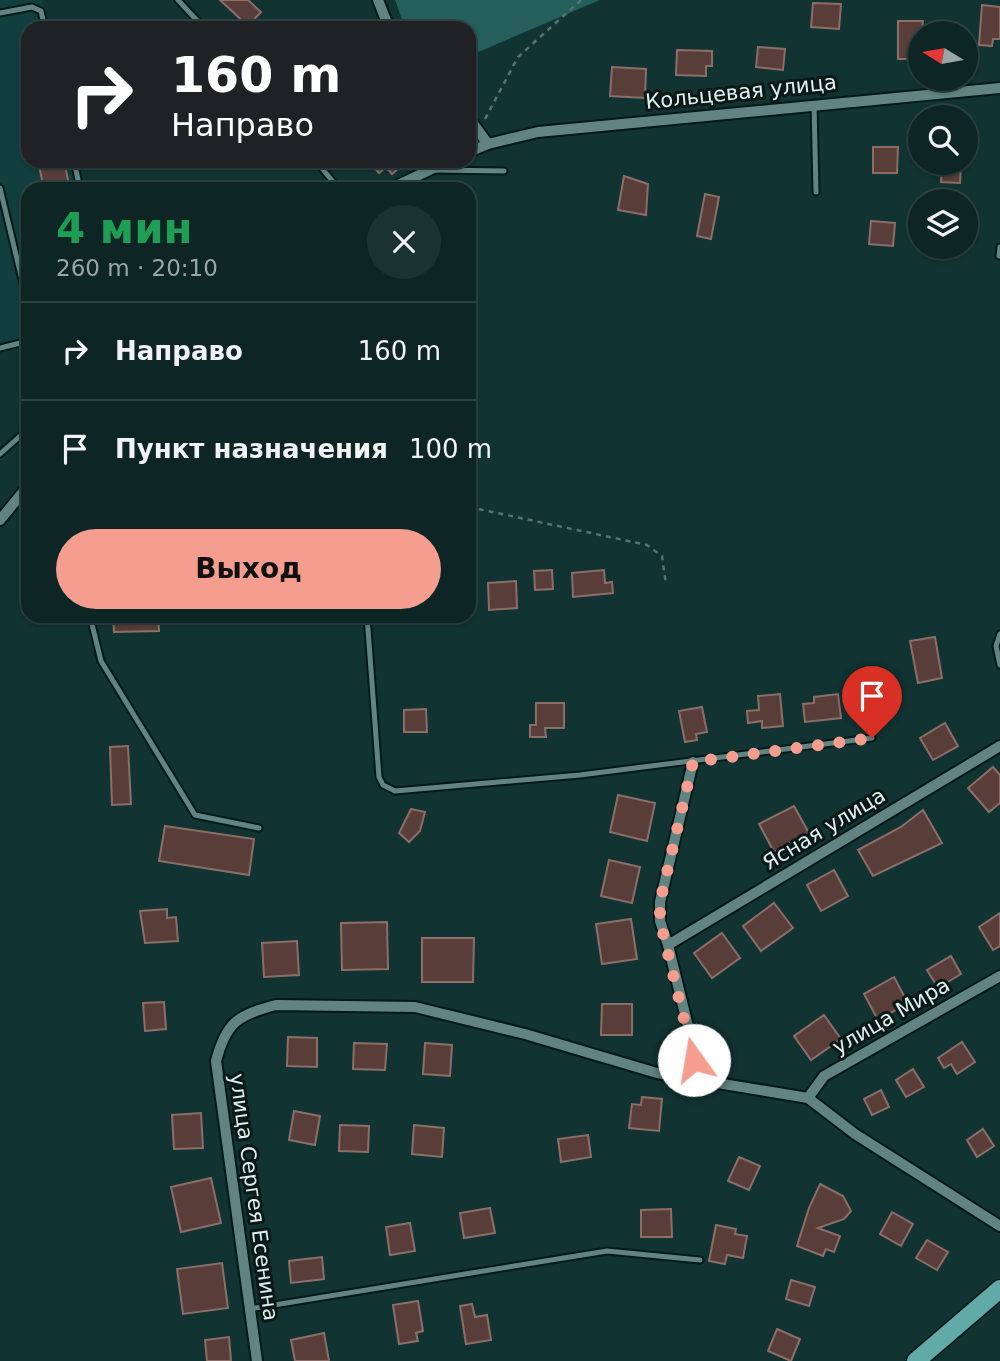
<!DOCTYPE html>
<html lang="ru">
<head>
<meta charset="utf-8">
<style>
  :root { --surface:#0d2625; --page:#1b3232; --text:#f1f3f6; --muted:#9aa5a7; --line:#2d4342; --accent:#f59d8e }
  body { margin:0; font-family:"DejaVu Sans",sans-serif; background:var(--page); color:var(--text); height:100vh; display:flex; flex-direction:column; font-size:26px; white-space:nowrap }
  * { box-sizing:border-box; margin:0 }
  p { font-size:23px; color:var(--muted) }
  .icon { flex:none; width:38px; height:38px; fill:none; stroke:currentColor; stroke-width:2; stroke-linecap:round; stroke-linejoin:round }
  .map { position:relative; flex:1; overflow:hidden }
  .details { position:absolute; left:21px; top:182px; width:455px; height:441px; display:flex; flex-direction:column; background:var(--surface); border-radius:21px; box-shadow:0 2px 5px #0004,0 0 0 2px var(--line) }
  .details>* { flex:none }
  .banner { position:absolute; left:21px; top:21px; width:455px; height:147px; border-radius:21px; box-shadow:0 2px 5px #0004,0 0 0 2px var(--line); background:#202124; color:#fff; overflow:hidden }
  .needle { width:46px; rotate:281deg }
  .buttons { position:absolute; left:908px; top:21px; display:grid; gap:14px }
  .buttons a { display:grid; place-items:center; width:70px; height:70px; border-radius:50%; background:var(--surface); box-shadow:0 2px 5px #0004,0 0 0 2px var(--line); font-size:35px }
  .pin { position:absolute; display:grid; place-items:center; width:60px; height:60px; color:#fff; margin:-72px -30px; border-radius:50% 50% 50% 0; rotate:-45deg; box-shadow:0 0 7px #0007 }
  .pin .icon { rotate:45deg }
  .me { position:absolute; width:77px; margin:-38px; rotate:347deg; stroke-linejoin:round; filter:drop-shadow(0 0 5px #0008) }
  .turn { display:flex; align-items:center; gap:24px; height:147px; padding:0 35px; font-size:32px }
  .turn .icon { width:91px; height:91px; stroke-width:2.5 }
  .turn b { display:block; font-size:49px; line-height:60px }
  .round { display:grid; place-items:center; flex:none; width:74px; height:74px; border-radius:37px; background:var(--page) }
  .summary { display:flex; align-items:center; justify-content:space-between; height:119px; padding:0 35px }
  h1 { font-size:42px; font-weight:600; line-height:52px; color:#1e9e55 }
  .cta { display:flex; gap:14px; margin-top:auto; padding:14px 35px }
  .cta a { flex:1; height:80px; border-radius:42px; background:var(--accent); color:#111; font-size:28px; font-weight:600; line-height:80px; text-align:center }
  ul { padding:0; list-style:none }
  li { display:flex; align-items:center; gap:21px; height:98px; padding:0 35px; border-top:2px solid var(--line) }
  li div { flex:1 }
  li b { display:block; font-size:26px }
  li em { font-style:normal }
  .map>svg:first-child { display:block }
  .built { fill:#103f3d }
  .green { fill:#255f5c }
  .building { fill:#583d38; stroke:#8c6e69; stroke-width:2 }
  .lines { fill:none; stroke-linecap:round; stroke-linejoin:round }
  .lane-casing { stroke:#011918; stroke-width:9 }
  .street-casing { stroke:#011918; stroke-width:14 }
  .primary-casing { stroke:#011918; stroke-width:21 }
  .path { stroke:#567371; stroke-width:2.5; stroke-dasharray:5 5; stroke-linecap:butt }
  .lane { stroke:#618482; stroke-width:5 }
  .street { stroke:#618482; stroke-width:10 }
  .primary { stroke:#61aaa7; stroke-width:18 }
  .route { stroke:#f59d8e; stroke-width:12; stroke-dasharray:0 21.6 }
  .labels { text-anchor:middle; dominant-baseline:central; stroke-width:6; stroke-linejoin:round; paint-order:stroke }
  .street-label { font-size:21px; fill:#dff2f0; stroke:#0a1817 }
</style>
</head>
<body>
<div class="map">
<svg width="1000" height="1361" viewBox="0 0 1000 1361">
  <rect width="100%" height="100%" fill="#113331"/>
  <polygon class="built" points="0,0 42,0 49,28 28,28 28,161 78,161 84,189 28,189 28,344 0,351"/>
  <polygon class="green" points="395,0 600,0 469,56 469,28 405,28"/>
  <g class="building">
    <polygon points="220,0 248,0 261,12 248,26"/>
    <polygon points="813,3 841,4 839,29 811,27"/>
    <polygon points="982,5 1000,7 1000,39 993,39 992,46 979,45"/>
    <polygon points="898,21 923,21 920,59 898,59"/>
    <polygon points="758,47 785,49 783,70 756,67"/>
    <polygon points="677,50 712,51 712,66 706,66 706,76 676,75"/>
    <polygon points="612,67 646,69 645,98 610,96"/>
    <polygon points="873,147 898,147 897,173 873,173"/>
    <polygon points="38,161 64,161 70,189 44,189"/>
    <polygon points="369,161 407,161 392,174 386,167 379,173"/>
    <polygon points="942,163 961,163 960,183 941,182"/>
    <polygon points="624,176 648,184 646,215 618,210"/>
    <polygon points="705,194 719,197 711,239 697,236"/>
    <polygon points="871,221 895,223 893,246 869,244"/>
    <polygon points="552,570 553,589 535,590 534,571"/>
    <polygon points="604,570 605,583 612,582 613,593 573,597 572,573"/>
    <polygon points="516,581 517,608 489,610 488,583"/>
    <polygon points="113,616 158,616 159,631 114,632"/>
    <polygon points="935,637 942,678 918,683 910,641"/>
    <polygon points="780,694 783,726 762,728 762,721 748,723 747,711 759,710 758,696"/>
    <polygon points="838,694 841,718 805,722 803,704 814,703 814,697"/>
    <polygon points="536,703 564,703 564,728 545,728 546,737 530,737 530,725 536,725"/>
    <polygon points="702,707 707,732 696,734 697,740 685,742 679,711"/>
    <polygon points="426,709 427,732 404,732 404,710"/>
    <polygon points="945,723 958,746 933,760 920,738"/>
    <polygon points="128,746 131,804 112,805 110,747"/>
    <polygon points="993,767 1000,775 1000,803 989,812 968,788"/>
    <polygon points="618,795 655,803 647,841 610,832"/>
    <polygon points="794,806 809,833 774,852 759,824"/>
    <polygon points="411,809 425,812 420,831 409,842 399,833"/>
    <polygon points="923,810 942,843 873,876 858,850 901,827"/>
    <polygon points="165,826 254,839 249,875 159,861"/>
    <polygon points="609,860 640,867 632,903 601,896"/>
    <polygon points="834,870 848,896 821,911 807,885"/>
    <polygon points="774,903 793,928 761,951 743,926"/>
    <polygon points="167,909 167,918 176,917 178,941 145,943 140,911"/>
    <polygon points="1000,913 1000,946 993,950 979,927"/>
    <polygon points="631,919 637,959 602,964 596,924"/>
    <polygon points="387,922 388,969 342,970 341,923"/>
    <polygon points="722,933 740,958 712,978 694,953"/>
    <polygon points="422,938 474,938 473,982 422,982"/>
    <polygon points="297,941 299,975 264,977 262,943"/>
    <polygon points="951,956 961,974 938,988 927,970"/>
    <polygon points="894,977 908,1003 878,1020 864,994"/>
    <polygon points="164,1002 166,1029 145,1031 143,1003"/>
    <polygon points="602,1004 632,1004 632,1035 601,1035"/>
    <polygon points="824,1015 841,1039 811,1060 794,1036"/>
    <polygon points="288,1037 317,1038 317,1067 287,1066"/>
    <polygon points="962,1042 975,1062 957,1074 951,1064 944,1068 938,1058"/>
    <polygon points="354,1043 387,1044 385,1070 353,1069"/>
    <polygon points="425,1043 452,1045 450,1076 423,1074"/>
    <polygon points="913,1069 924,1087 906,1097 896,1080"/>
    <polygon points="881,1090 889,1107 872,1115 864,1099"/>
    <polygon points="642,1097 662,1099 659,1131 629,1128 632,1104 641,1105"/>
    <polygon points="294,1111 320,1116 315,1145 289,1140"/>
    <polygon points="201,1113 203,1148 174,1149 172,1115"/>
    <polygon points="340,1125 369,1126 368,1152 339,1151"/>
    <polygon points="414,1125 444,1128 442,1157 412,1154"/>
    <polygon points="983,1129 994,1146 977,1157 967,1140"/>
    <polygon points="588,1135 591,1157 561,1162 558,1139"/>
    <polygon points="739,1157 760,1166 749,1190 728,1181"/>
    <polygon points="211,1178 221,1223 181,1232 171,1187"/>
    <polygon points="820,1184 843,1196 851,1211 844,1219 818,1228 840,1236 834,1252 826,1249 823,1256 797,1246 809,1208"/>
    <polygon points="490,1208 495,1233 464,1238 460,1213"/>
    <polygon points="671,1209 672,1237 641,1237 641,1210"/>
    <polygon points="892,1212 913,1224 901,1246 880,1234"/>
    <polygon points="410,1223 415,1251 390,1255 386,1227"/>
    <polygon points="716,1225 736,1229 735,1234 747,1236 743,1258 727,1255 725,1264 709,1261"/>
    <polygon points="927,1240 948,1252 937,1270 916,1258"/>
    <polygon points="322,1257 324,1279 291,1283 289,1261"/>
    <polygon points="222,1263 228,1308 183,1314 177,1269"/>
    <polygon points="791,1280 815,1287 809,1306 786,1299"/>
    <polygon points="418,1301 423,1331 416,1333 418,1341 399,1344 393,1305"/>
    <polygon points="472,1304 475,1317 487,1315 491,1340 466,1344 460,1306"/>
    <polygon points="777,1329 800,1339 791,1361 768,1351"/>
    <polygon points="324,1333 329,1361 295,1361 291,1340"/>
    <polygon points="229,1337 231,1361 207,1361 205,1340"/>
  </g>
  <g class="lines">
    <defs>
      <g id="lane">
        <polyline points="178,0 204,28"/>
        <polyline points="0,13 32,7 41,11 45,28"/>
        <polyline points="814,104 816,192"/>
        <polyline points="74,161 80,189"/>
        <polyline points="316,161 339,189"/>
        <polyline points="434,170 504,171"/>
        <polyline points="0,188 28,305"/>
        <polyline points="999,256 1000,247"/>
        <polyline points="0,348 28,341"/>
        <polyline points="0,454 28,429"/>
        <polyline points="90,616 101,661 195,815 259,828"/>
        <polyline points="367,616 379,777 383,785 395,791 580,775 872,738"/>
        <polyline points="1000,634 996,646 1000,665"/>
        <polyline points="249,1309 607,1251 700,1260"/>
      </g>
      <g id="street">
        <polyline points="378,0 389,28"/>
        <polyline points="469,118 488,144 469,152"/>
        <polyline points="488,144 538,132 1000,88"/>
        <polyline points="390,189 448,161"/>
        <polyline points="0,520 28,486"/>
        <polyline points="668,945 660,921 660,902 693,762"/>
        <polyline points="701,1079 668,945 1000,746"/>
        <polyline points="808,1098 824,1076 1000,976"/>
        <path d="M257 1361 216 1061C226 1023 237 1015 276 1005L415 1007 525 1034 657 1073 808 1098 855 1134 1000 1226"/>
      </g>
      <polyline id="primary" points="916,1361 1000,1289"/>
    </defs>
    <use href="#lane" class="lane-casing"/>
    <use href="#street" class="street-casing"/>
    <use href="#primary" class="primary-casing"/>
    <g class="path">
      <polyline points="485,119 518,57 581,0"/>
      <polyline points="469,507 647,545 662,556 666,585"/>
    </g>
    <use href="#lane" class="lane"/>
    <use href="#street" class="street"/>
    <use href="#primary" class="primary"/>
  </g>
  <g class="lines">
    <polyline class="route" points="694,1060 660,921 660,902 693,762 872,738"/>
  </g>
  <g class="labels">
    <g class="street-label">
      <text transform="translate(741 92) rotate(-6)">Кольцевая улица</text>
      <text transform="translate(824 829) rotate(-31)">Ясная улица</text>
      <text transform="translate(891 1016) rotate(-30)">улица Мира</text>
      <text transform="translate(254 1197) rotate(82)">улица Сергея Есенина</text>
    </g>
  </g>
</svg>
<div class="buttons">
<a><svg class="needle" viewBox="-14 -14 28 28"><path d="M0-13l5 13h-10z" fill="#e53935"/><path d="M0 13l5-13h-10z" fill="#9aa5a7"/></svg></a>
<a><svg class="icon" aria-label="search" viewBox="0 0 24 24"><circle cx="10" cy="10" r="6"/><path d="M15 15l6 6"/></svg></a>
<a><svg class="icon" aria-label="layers" viewBox="0 0 24 24"><path d="M12 4l9 5-9 5-9-5zM3 14l9 5 9-5"/></svg></a>
</div>
<div class="pin" style="left:872px;top:738px;background:#d93025"><svg class="icon" aria-label="arrive" viewBox="0 0 24 24"><path d="M6 21V4h12l-3 4 3 4H6"/></svg></div>
<svg class="me" style="left:694px;top:1060px" viewBox="-20 -20 40 40"><circle r="19" fill="#fff"/><path d="M0-13L10 11 0 6-10 11z" fill="#f59d8e"/></svg>
<div class="banner">
<div class="turn"><svg class="icon" aria-label="right" viewBox="0 0 24 24"><path d="M7 20v-9h11M14 6l5 5-5 5"/></svg><div><b>160 m</b>Направо</div></div>
</div>
<section class="details">
<div class="summary"><div><h1>4 мин</h1><p>260 m · 20:10</p></div><a class="round"><svg class="icon" aria-label="close" viewBox="0 0 24 24"><path d="M6 6l12 12M18 6L6 18"/></svg></a></div>
<ul>
<li><svg class="icon" aria-label="right" viewBox="0 0 24 24"><path d="M7 20v-9h11M14 6l5 5-5 5"/></svg><div><b>Направо</b></div><em>160 m</em></li>
<li><svg class="icon" aria-label="arrive" viewBox="0 0 24 24"><path d="M6 21V4h12l-3 4 3 4H6"/></svg><div><b>Пункт назначения</b></div><em>100 m</em></li>
</ul>
<div class="cta"><a>Выход</a></div>
</section>
</div>
</body>
</html>
